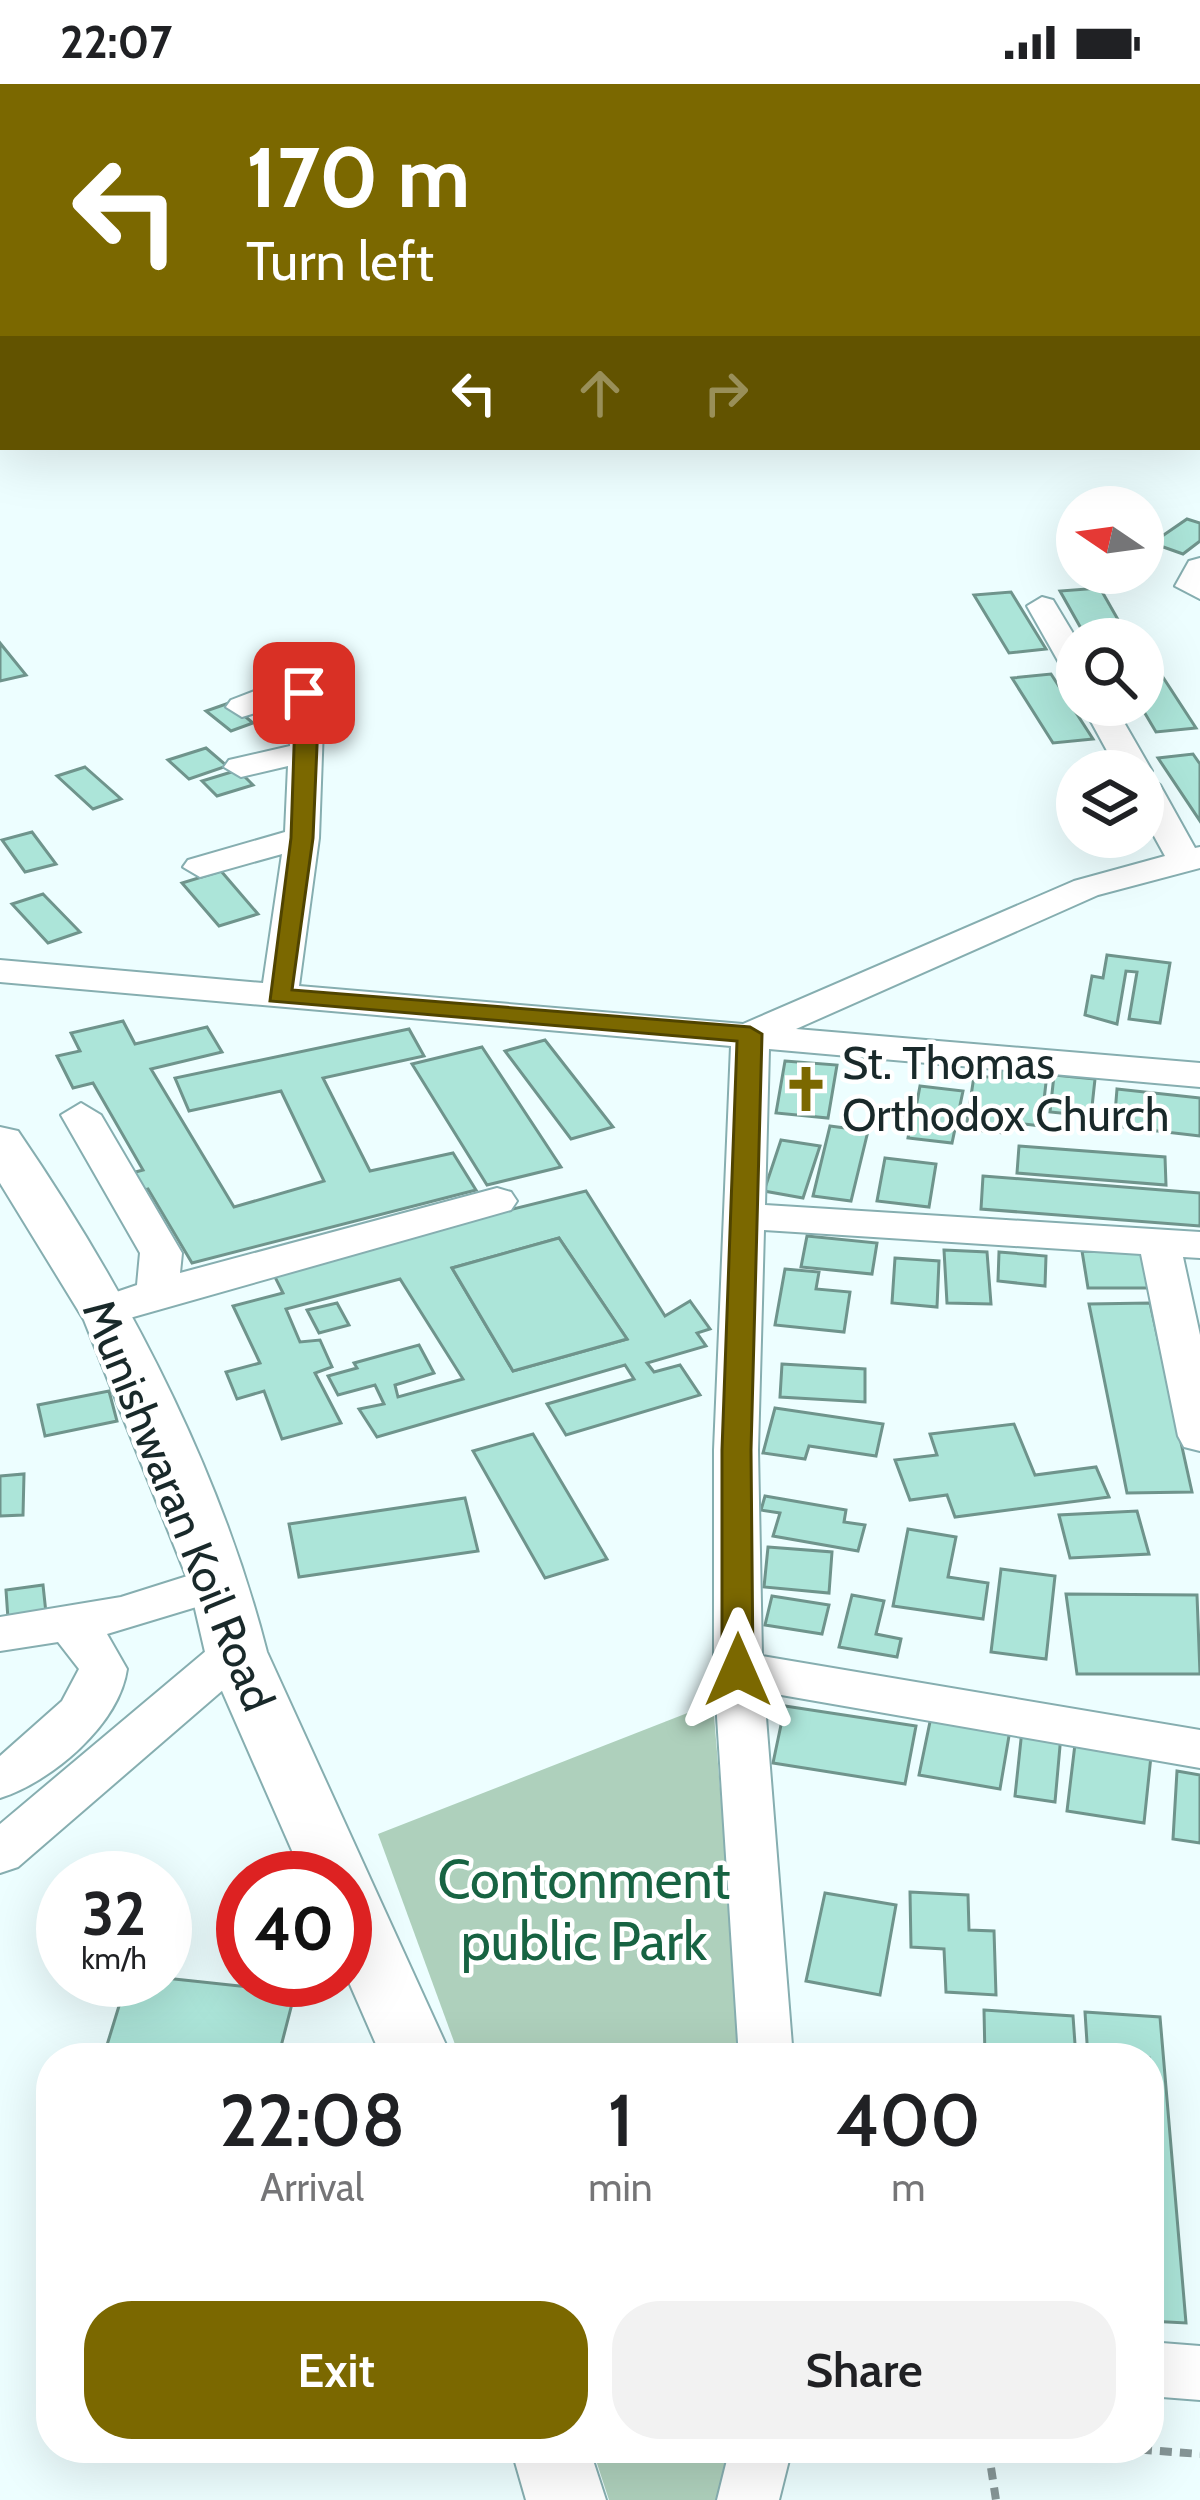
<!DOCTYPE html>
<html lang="en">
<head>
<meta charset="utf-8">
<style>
  :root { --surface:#fff; --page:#f2f2f2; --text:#202124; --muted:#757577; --accent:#7b6800 }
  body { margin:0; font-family:Cabin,sans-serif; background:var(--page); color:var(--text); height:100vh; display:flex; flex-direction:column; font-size:45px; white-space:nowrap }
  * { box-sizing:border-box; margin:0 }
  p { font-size:39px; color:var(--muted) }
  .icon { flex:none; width:66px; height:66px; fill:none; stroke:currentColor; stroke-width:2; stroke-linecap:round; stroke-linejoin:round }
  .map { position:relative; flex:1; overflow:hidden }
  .drawer { position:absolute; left:36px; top:1959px; width:1128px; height:420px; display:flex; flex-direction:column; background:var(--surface); border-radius:48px; box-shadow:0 12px 48px #0002 }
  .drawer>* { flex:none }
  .top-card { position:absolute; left:0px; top:0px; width:1200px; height:366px; box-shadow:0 12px 48px #0002; background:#7b6800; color:#fff; overflow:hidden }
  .needle { width:78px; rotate:283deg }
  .buttons { position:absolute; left:1056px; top:402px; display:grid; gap:24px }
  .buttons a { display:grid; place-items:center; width:108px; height:108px; border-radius:50%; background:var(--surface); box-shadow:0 12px 48px #0002; font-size:60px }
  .speed { position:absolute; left:36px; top:1767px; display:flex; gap:24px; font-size:60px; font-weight:700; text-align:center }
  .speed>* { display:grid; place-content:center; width:156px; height:156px; border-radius:50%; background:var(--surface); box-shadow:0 12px 48px #0002; line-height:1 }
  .speed small { font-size:30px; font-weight:400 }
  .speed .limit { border:18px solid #d22; background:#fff; color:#111 }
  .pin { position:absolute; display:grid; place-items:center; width:102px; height:102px; color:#fff; margin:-51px; border-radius:24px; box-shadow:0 6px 18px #0006 }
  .me { position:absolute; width:132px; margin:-66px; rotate:0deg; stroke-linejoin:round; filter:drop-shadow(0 0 9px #0008) }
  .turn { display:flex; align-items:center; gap:42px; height:252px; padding:0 48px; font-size:54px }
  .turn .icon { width:156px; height:156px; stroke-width:2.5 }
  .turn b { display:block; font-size:84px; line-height:102px }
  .lanes { display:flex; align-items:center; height:114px; padding:0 48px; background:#0003; justify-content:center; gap:60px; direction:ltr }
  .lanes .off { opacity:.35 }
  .eta { display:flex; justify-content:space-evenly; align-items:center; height:204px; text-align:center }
  .eta b { font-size:72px; font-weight:600; line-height:84px }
  .button { display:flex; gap:24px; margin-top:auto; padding:24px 48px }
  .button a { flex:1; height:138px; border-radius:48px; background:var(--accent); color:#fff; font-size:48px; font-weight:600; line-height:138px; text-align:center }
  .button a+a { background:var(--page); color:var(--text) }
  .status { display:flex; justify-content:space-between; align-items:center; height:84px; padding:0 60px; background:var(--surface); direction:ltr }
  .status svg { height:33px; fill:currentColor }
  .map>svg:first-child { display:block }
  .green { fill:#aed0bc }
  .building { fill:#ace5d9; stroke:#6f948c; stroke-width:3; fill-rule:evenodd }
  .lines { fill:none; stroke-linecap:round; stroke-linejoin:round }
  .minor-casing { stroke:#86aeb0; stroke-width:4 }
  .major-casing { stroke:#86aeb0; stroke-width:4 }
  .path { stroke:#869697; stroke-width:8; stroke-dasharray:12 8; stroke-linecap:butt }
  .minor { fill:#fff; fill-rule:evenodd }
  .major { fill:#fff; fill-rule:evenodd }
  .route { fill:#7b6800; stroke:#504400; stroke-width:3 }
  .labels { text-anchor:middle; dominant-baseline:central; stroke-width:9; stroke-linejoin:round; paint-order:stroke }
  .poi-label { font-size:45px; fill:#19292a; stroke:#fff; text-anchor:start }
  .street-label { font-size:45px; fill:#19292a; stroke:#fff }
  .near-park-label { font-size:54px; fill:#176342; stroke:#fff }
</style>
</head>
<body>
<div class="status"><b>22:07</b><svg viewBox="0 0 49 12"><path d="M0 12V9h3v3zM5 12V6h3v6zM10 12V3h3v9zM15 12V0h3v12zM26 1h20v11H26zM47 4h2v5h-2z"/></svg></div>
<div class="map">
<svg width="1200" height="2416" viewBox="0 0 1200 2416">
  <rect width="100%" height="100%" fill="#edfeff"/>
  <g class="green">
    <polygon points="713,1619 742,1974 460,1974 378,1750"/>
    <polygon points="592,2364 742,2364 731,2416 609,2416"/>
  </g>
  <g class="building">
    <polygon points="1187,435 1200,439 1200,457 1183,470 1152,459"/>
    <polygon points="1100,504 1129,555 1087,555 1060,507"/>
    <polygon points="1011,508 1046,565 1009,569 974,511"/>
    <polygon points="0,559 26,591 0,597"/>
    <polygon points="1155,581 1196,644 1156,648 1140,621 1143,582"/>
    <polygon points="1051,590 1093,655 1053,659 1012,594"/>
    <polygon points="229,619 253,639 231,647 206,627"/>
    <polygon points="206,664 227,682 189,695 168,676"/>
    <polygon points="1193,670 1200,680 1200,737 1158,674"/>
    <polygon points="85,683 121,715 93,725 57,692"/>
    <polygon points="238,686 253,701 217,712 202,697"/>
    <polygon points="32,748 56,780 25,788 2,756"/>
    <polygon points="221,787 258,830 219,842 182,799"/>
    <polygon points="43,810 80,848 48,859 12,820"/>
    <polygon points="1107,871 1170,879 1160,939 1129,935 1137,888 1126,887 1117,940 1085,931 1092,892 1103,894"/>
    <polygon points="123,937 135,960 207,943 222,968 151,985 234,1123 324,1097 281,1007 189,1027 175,994 409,945 424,972 323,994 370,1087 453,1069 476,1106 192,1179 148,1105 123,1112 113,1094 143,1086 93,999 73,1004 57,972 80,967 71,949"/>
    <polygon points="545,956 613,1043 571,1055 505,967"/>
    <polygon points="482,963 561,1083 487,1101 412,980"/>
    <polygon points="785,977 837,981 828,1034 776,1029"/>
    <polygon points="1001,985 1047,990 1041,1042 1007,1038 1005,1049 966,1045 974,992 1001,994"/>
    <polygon points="1054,991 1095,995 1091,1032 1050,1028"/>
    <polygon points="920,1002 963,1007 952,1059 908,1054 912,1031 905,1031 909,1017 917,1018"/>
    <polygon points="1117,1005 1200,1014 1200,1052 1114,1042"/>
    <polygon points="830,1042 868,1047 851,1117 813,1112"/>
    <polygon points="781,1056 820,1062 803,1114 764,1107"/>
    <polygon points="1019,1062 1165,1073 1166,1101 1017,1089"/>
    <polygon points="885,1074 936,1080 929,1123 877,1117"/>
    <polygon points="983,1092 1200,1109 1200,1142 981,1125"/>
    <path d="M586 1107 665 1232 690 1217 710 1245 697 1249 706 1262 647 1279 654 1288 680 1281 700 1311 566 1351 547 1320 634 1295 625 1281 377 1353 359 1325 384 1320 375 1301 338 1311 328 1292 357 1284 354 1279 419 1261 434 1289 395 1301 398 1313 463 1295 400 1195 286 1225 300 1258 320 1256 332 1283 315 1289 341 1339 282 1355 264 1307 237 1315 226 1288 260 1279 233 1222 283 1209 271 1185ZM559 1154 627 1255 513 1287 452 1184Z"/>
    <polygon points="807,1152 877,1159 872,1190 801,1183"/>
    <polygon points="559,1154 627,1255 513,1287 452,1184"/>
    <polygon points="944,1166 987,1168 991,1220 947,1219"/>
    <polygon points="1082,1167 1143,1168 1150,1204 1088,1204"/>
    <polygon points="999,1168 1046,1172 1045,1202 998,1197"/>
    <polygon points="895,1174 939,1177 937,1223 892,1219"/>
    <polygon points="785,1185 819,1188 816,1205 850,1208 844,1248 775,1241"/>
    <polygon points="337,1219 349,1241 319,1249 307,1226"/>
    <polygon points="1150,1219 1192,1408 1127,1409 1089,1220"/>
    <polygon points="782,1280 865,1285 865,1318 780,1313"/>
    <polygon points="109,1307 117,1337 45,1352 38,1321"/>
    <polygon points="775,1324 883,1340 876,1372 809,1362 805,1375 763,1369"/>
    <polygon points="1014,1340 1035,1391 1096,1383 1109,1413 955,1433 947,1411 910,1416 895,1376 937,1371 930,1350"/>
    <polygon points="533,1350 607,1475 545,1494 473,1367"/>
    <polygon points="24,1390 23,1431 0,1432 0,1392"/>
    <polygon points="765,1412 846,1426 844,1438 865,1441 858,1467 773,1452 780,1429 761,1426"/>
    <polygon points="465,1414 478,1467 299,1493 289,1440"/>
    <polygon points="1137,1427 1149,1470 1070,1474 1059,1431"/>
    <polygon points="908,1445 956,1453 948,1493 988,1499 983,1535 893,1522"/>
    <polygon points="768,1463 832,1468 829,1509 764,1503"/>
    <polygon points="1001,1485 1055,1492 1046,1575 991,1568"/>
    <polygon points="43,1501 46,1529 8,1535 6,1506"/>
    <polygon points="1066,1510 1197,1511 1200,1590 1077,1590"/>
    <polygon points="852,1511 884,1517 876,1550 901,1555 897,1573 839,1563"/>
    <polygon points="772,1512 829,1521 822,1550 765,1541"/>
    <polygon points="785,1622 916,1642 905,1700 773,1679"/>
    <polygon points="931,1633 1010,1646 1000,1705 919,1691"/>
    <polygon points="1022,1646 1061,1651 1055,1718 1015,1712"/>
    <polygon points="1075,1660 1151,1672 1144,1739 1067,1727"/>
    <polygon points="1177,1687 1200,1691 1200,1759 1173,1755"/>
    <polygon points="910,1808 968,1811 969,1846 994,1847 996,1911 946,1908 944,1865 911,1863"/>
    <polygon points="825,1809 896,1821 880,1911 806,1897"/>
    <polygon points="165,1894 295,1908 278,1974 103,1974 127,1896"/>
    <polygon points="984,1926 1073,1932 1076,1974 985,1974"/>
    <polygon points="1085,1928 1160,1933 1186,2239 1149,2237 1149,1974 1088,1974"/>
  </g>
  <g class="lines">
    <defs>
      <g id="minor">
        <polygon points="449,0 474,0 447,3"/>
        <rect x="1197" y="16" width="3" height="14"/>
        <polygon points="3,90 3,104 0,105 0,91"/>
        <polygon points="3,301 3,318 0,319 0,302"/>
        <polygon points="1200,474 1200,515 1175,502 1189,477"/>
        <polygon points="1042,513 1053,516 1077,556 1077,593 1066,591 1027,522"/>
        <polygon points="281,597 315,602 324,616 319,754 299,902 743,940 1074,797 1165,772 1143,732 1143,687 1118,687 1082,621 1114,621 1152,687 1148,692 1160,701 1195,764 1200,763 1200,784 1098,811 796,945 1200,979 1200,1003 769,965 765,1121 1200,1148 1200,1174 1183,1173 1200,1251 1200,1367 1184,1363 1178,1352 1141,1170 764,1146 758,1366 762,1572 1200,1646 1200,1684 764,1608 793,1974 739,1974 714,1586 714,1366 731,962 0,898 0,876 263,899 282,770 200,793 183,783 188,776 285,748 288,682 241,693 224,683 229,676 290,662 292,618 242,633 226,623 231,616"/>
        <polygon points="81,1019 101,1031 182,1169 180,1189 497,1104 511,1108 517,1117 511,1126 105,1241 90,1237 84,1227 90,1217 137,1201 140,1169 61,1031"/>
        <path d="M219 1482 236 1487 242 1499 236 1511 107 1550 127 1585C119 1641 51 1698 0 1714V1672L62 1617 79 1585 58 1558 0 1567V1533L121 1513Z"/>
        <polygon points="236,1550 253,1556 260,1568 253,1580 18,1783 0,1789 0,1740 219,1556"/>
        <polygon points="1149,2258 1200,2262 1200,2316 1149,2312"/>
        <polygon points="730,2364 792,2364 779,2416 717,2416"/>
      </g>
      <g id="major">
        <rect x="0" y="26" width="3" height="18"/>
        <path d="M0 1043 18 1047C126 1205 219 1381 267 1568L452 1974H382L345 1889V1794H304L205 1568 189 1499 84 1236 0 1099Z"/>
        <polygon points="511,2364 589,2364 606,2416 526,2416"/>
      </g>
    </defs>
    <use href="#minor" class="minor-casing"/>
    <use href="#major" class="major-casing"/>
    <g class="path">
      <polyline points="988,2364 996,2416"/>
      <polyline points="1120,2364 1200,2370"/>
    </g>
    <use href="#minor" class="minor"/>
    <use href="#major" class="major"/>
  </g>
  <polygon class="route" points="296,604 311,604 319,616 313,754 292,906 750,943 762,950 751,1366 753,1586 749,1595 738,1598 722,1586 722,1366 737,957 270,917 291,754"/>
  <defs>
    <symbol id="church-bare" viewBox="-9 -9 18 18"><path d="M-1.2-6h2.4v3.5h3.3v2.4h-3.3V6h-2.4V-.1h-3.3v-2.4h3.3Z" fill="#7b6800" stroke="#fff" stroke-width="2.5" paint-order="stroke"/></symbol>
  </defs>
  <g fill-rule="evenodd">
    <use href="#church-bare" x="773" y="972" width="66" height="66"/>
  </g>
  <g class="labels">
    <g class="poi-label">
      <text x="842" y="979">St. Thomas<tspan x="842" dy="52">Orthodox Church</tspan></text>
    </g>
    <g class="street-label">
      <text transform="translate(179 1421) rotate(68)">Munishwaran Koil Road</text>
    </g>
    <g class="near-park-label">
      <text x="584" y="1795">Contonment<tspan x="584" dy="62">public Park</tspan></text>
    </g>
  </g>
</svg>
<div class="buttons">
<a><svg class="needle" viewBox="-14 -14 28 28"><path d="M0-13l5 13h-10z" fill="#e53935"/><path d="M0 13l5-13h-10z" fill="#757577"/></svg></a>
<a><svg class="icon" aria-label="search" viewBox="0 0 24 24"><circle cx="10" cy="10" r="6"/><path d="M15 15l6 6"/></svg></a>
<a><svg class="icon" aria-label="layers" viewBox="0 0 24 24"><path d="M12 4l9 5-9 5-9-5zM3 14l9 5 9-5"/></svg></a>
</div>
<div class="speed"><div>32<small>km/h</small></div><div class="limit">40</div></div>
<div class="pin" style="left:304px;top:609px;background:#d93025"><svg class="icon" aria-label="arrive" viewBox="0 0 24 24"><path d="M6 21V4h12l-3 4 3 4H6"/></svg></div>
<svg class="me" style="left:738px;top:1586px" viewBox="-20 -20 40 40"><path d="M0-17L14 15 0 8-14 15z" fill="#7b6800" stroke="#fff" stroke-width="4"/></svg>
<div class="top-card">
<div class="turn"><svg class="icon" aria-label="left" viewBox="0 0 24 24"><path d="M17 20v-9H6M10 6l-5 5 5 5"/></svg><div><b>170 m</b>Turn left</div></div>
<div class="lanes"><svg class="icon" aria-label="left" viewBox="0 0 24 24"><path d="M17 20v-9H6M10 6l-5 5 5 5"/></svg><svg class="icon off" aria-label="ahead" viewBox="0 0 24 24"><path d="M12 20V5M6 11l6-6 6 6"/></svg><svg class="icon off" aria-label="right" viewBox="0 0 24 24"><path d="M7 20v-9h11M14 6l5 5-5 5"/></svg></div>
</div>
<section class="drawer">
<div class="eta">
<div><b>22:08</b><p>Arrival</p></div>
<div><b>1</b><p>min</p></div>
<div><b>400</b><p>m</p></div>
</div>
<div class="button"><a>Exit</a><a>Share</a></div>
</section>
</div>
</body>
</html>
